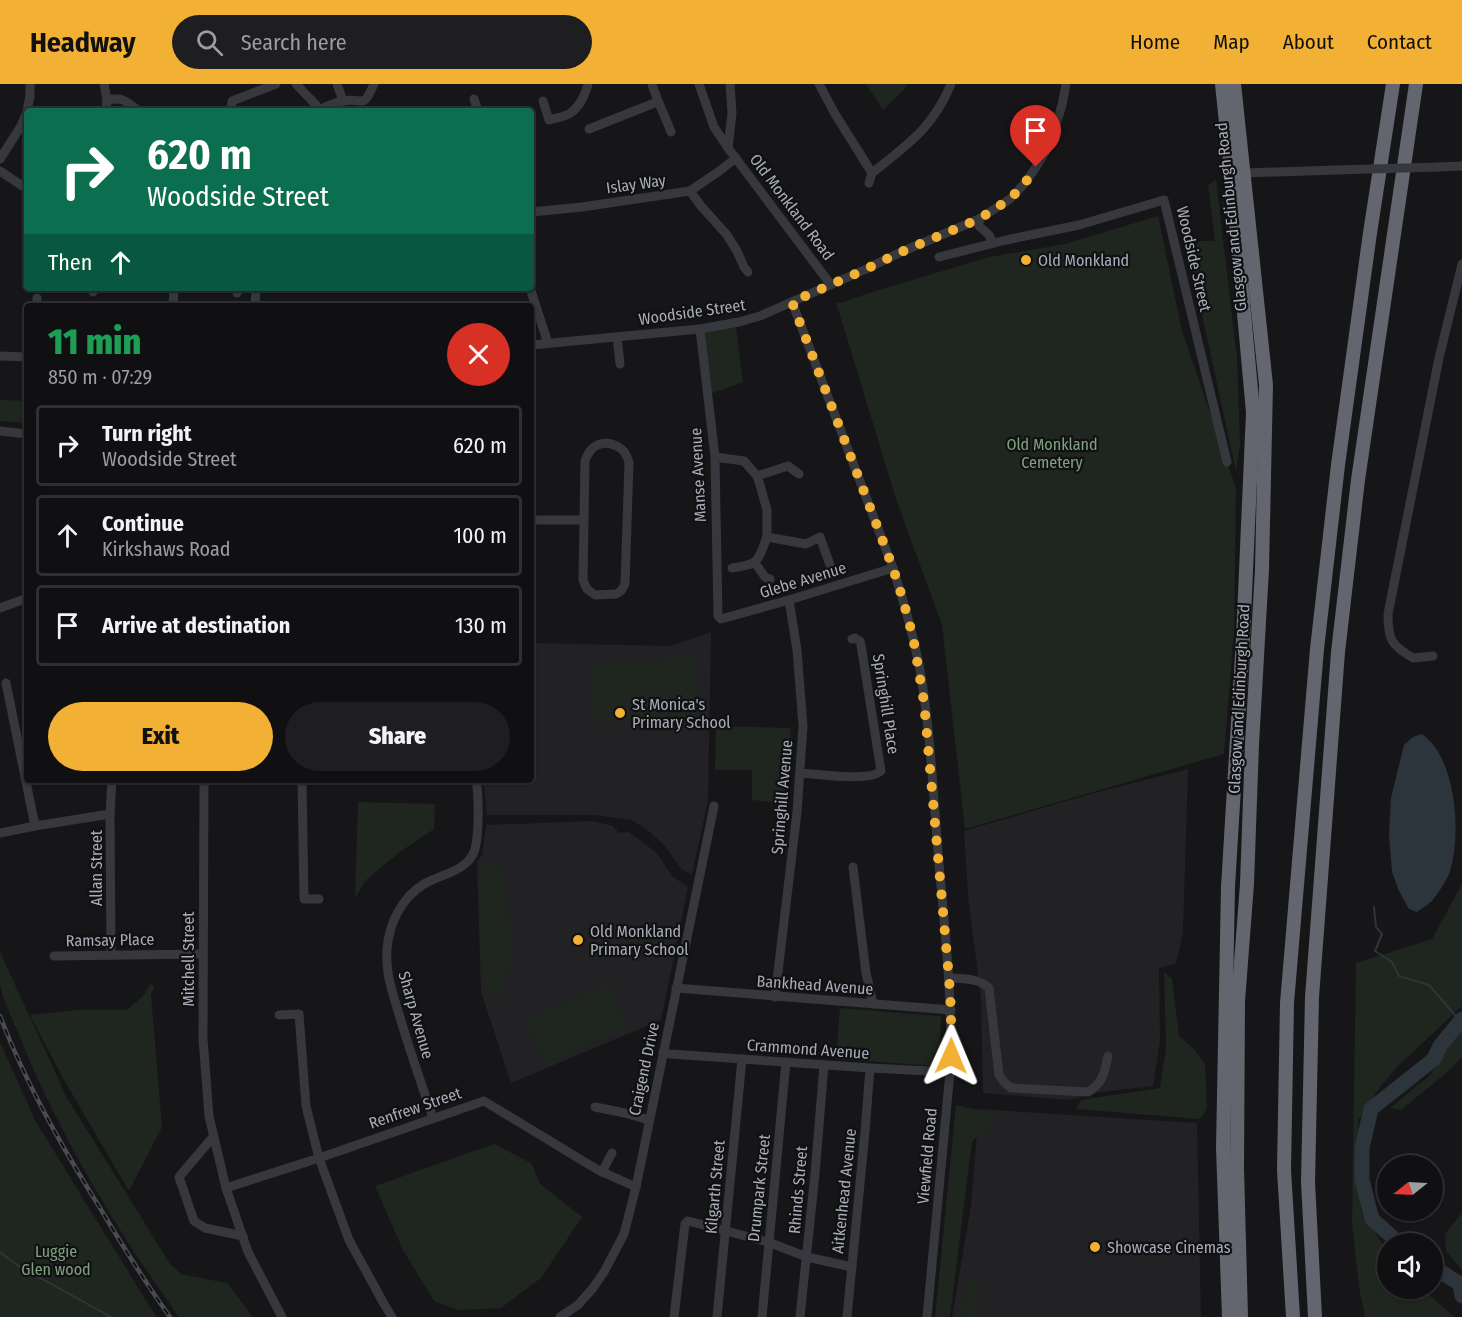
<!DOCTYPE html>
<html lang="en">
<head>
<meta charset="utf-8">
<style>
  :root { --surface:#101012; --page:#1e1e20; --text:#f1f3f6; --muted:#9c9d9f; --line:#303032; --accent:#f2b134 }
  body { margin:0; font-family:"Fira Sans Condensed",sans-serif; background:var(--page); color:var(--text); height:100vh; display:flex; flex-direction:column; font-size:22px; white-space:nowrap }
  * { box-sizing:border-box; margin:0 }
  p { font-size:20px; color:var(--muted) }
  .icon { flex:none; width:33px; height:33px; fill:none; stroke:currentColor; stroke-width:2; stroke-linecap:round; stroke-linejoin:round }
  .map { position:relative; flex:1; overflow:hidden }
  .sheet { position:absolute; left:24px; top:219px; width:510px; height:480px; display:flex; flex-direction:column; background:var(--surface); border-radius:6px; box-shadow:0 2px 4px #0004,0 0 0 2px var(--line) }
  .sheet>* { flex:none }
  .hud { position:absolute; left:24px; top:24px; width:510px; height:183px; border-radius:6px; box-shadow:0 2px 4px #0004,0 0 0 2px var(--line); background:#0b6e4f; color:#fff; overflow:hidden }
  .needle { width:39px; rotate:252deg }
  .controls { position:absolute; left:1377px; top:1071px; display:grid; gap:12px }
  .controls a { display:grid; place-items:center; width:66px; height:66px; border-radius:50%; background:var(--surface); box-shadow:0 2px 4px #0004,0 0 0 2px var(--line); font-size:30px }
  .pin { position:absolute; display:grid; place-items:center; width:51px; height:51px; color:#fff; margin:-62px -26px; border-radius:50% 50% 50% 0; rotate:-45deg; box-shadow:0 0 6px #0007 }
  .pin .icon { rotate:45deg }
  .me { position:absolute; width:66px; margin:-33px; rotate:1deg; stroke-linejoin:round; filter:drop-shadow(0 0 4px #0008) }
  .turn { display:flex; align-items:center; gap:21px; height:126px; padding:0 24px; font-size:27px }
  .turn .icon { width:78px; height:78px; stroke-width:2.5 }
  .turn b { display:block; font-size:42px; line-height:51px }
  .then { display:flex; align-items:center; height:57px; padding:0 24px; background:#0003; gap:12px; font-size:22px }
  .round { display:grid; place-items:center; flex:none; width:63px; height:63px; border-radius:32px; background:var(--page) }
  .summary { display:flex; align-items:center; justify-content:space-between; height:102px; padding:0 24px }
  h1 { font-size:36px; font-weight:800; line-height:45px; color:#1e9e55 }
  .button { display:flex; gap:12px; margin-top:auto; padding:12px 24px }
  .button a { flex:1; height:69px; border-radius:36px; background:var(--accent); color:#111; font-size:24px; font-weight:800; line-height:69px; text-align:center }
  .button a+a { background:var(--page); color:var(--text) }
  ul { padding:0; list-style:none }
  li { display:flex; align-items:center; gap:18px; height:81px; margin:0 12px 9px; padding:0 12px; border:3px solid var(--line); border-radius:6px }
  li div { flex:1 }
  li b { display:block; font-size:22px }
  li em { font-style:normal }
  header { display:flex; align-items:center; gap:36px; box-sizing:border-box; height:84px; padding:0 30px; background:var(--accent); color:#111 }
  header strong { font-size:28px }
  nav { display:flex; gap:33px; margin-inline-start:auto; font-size:21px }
  .search { width:420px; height:54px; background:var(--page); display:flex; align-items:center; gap:15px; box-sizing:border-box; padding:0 21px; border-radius:33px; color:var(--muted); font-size:22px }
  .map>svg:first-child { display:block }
  .built { fill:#222225 }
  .green { fill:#1e261f }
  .water { fill:#2c353c }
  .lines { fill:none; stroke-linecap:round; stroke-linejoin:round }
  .stream { stroke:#2c353c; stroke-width:2 }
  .river { stroke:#2c353c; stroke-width:15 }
  .minor { stroke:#37383d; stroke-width:9 }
  .highway { stroke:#63666e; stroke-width:14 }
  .rail-casing { stroke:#4a4c52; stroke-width:4.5 }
  .rail { stroke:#111113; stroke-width:2; stroke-dasharray:7; stroke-linecap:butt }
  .minor-bridge { stroke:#37383d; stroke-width:9 }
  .route { stroke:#f2b134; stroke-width:10; stroke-dasharray:0 18 }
  .poi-dot { fill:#f2b134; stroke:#111113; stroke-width:2 }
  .labels { text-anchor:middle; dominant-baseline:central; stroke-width:4.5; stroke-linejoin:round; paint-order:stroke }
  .street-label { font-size:16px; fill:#a8adb8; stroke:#111113 }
  .poi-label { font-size:16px; fill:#a8adb8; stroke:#111113; text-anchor:start }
  .park-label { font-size:16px; fill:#7fa381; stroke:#111113 }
</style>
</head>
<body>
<header>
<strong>Headway</strong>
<div class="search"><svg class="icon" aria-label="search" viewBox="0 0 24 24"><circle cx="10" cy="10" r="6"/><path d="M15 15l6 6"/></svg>Search here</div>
<nav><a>Home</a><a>Map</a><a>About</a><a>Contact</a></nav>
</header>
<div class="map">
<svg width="1462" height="1233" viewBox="0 0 1462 1233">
  <rect width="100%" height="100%" fill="#161618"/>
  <g class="built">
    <polygon points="711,548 708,717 692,790 682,786 664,761 645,744 631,736 595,731 487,731 483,696 531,696 531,559 671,562"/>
    <polygon points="1188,685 1183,847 1176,880 1159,884 1160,956 1153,1002 1101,1008 1069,1016 983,1009 981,914 968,811 964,747 1094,709"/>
    <polygon points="592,737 613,742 619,749 629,748 657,769 672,792 688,803 661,936 511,999 481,908 477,778 482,771 486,741"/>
    <polygon points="979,1025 1197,1039 1201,1233 952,1233 971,1122"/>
  </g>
  <g class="green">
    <polygon points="866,0 907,0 904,6 883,26"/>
    <polygon points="1216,96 1237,273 1240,361 1236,387 1188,166 1200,157 1215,157 1208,101"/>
    <polygon points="1158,132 1182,247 1236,404 1234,548 1224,670 965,745 942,541 896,415 836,218 841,219 866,210 989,173 1065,160"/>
    <polygon points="736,243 743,298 710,310 703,247"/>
    <polygon points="0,316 27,317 27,339 0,337"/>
    <polygon points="696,574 697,636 595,639 593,577"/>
    <polygon points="716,642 791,644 784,719 752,716 752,686 715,686"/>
    <polygon points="358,718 435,720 434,745 401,767 366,796 355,814"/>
    <polygon points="479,780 504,785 513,871 502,907 491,915 483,900"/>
    <polygon points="1462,800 1462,922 1397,983 1381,1002 1358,1036 1361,1127 1387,1167 1388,1204 1423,1205 1454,1233 1365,1233 1359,1203 1352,1139 1356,879 1432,855"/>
    <path d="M0 868 67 1014 170 1180 181 1190 227 1199 253 1233H179C116 1145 59 1051 19 951 14 938 1 912 0 900 0 889 0 878 0 868Z"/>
    <polygon points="1164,888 1172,895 1179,952 1196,967 1205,981 1207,1024 1200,1035 1076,1025 1081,1016 1160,1004 1166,964"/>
    <polygon points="150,900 155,903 151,910 162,1043 129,1107 64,996 30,931 78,926 127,926 144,911"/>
    <polygon points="609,900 628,944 545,979 526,935"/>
    <polygon points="840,924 941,932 939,982 836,975"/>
    <polygon points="1462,944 1462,973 1451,985 1401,1026 1390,1024 1429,992 1441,976 1449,957"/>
    <polygon points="0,958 36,1038 148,1220 157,1233 0,1233"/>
    <polygon points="956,1021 1000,1031 972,1057 950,1233 935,1233"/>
    <polygon points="494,1060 531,1079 540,1100 582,1133 541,1194 501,1224 458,1226 434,1217 403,1166 375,1102"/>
    <polygon points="1462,1129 1462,1186 1446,1167 1445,1150"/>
    <polygon points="977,1195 979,1233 961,1233 966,1196"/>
  </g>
  <path class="water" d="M1422 650C1457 674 1462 753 1449 790 1445 799 1438 809 1432 817 1428 821 1422 824 1417 828L1409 825 1399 807 1392 788 1389 751 1391 714 1404 661 1413 653Z"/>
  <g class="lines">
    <g class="stream">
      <polyline points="1374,823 1376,843 1382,850 1375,867 1392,878 1399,892 1429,901 1460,937"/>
      <polyline points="0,1168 17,1181 111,1233"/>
    </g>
    <g class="river">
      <polyline points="1400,1160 1372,1135 1362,1096 1362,1064 1371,1025 1434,975 1440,962 1462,935"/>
      <polyline points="1432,1182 1460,1200 1462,1212"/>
    </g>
    <g class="minor">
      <polyline points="104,0 107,16 106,27"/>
      <polyline points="296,0 316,21 319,27"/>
      <polyline points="337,0 343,17"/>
      <path d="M652 0C657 17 665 32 671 48"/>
      <polyline points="699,0 714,43 728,64 831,201"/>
      <polyline points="819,0 835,30 872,89 869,99"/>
      <polyline points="474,15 478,27"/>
      <path d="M107 16C124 13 125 17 139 27"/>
      <path d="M543 17 549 36C555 34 563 33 569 30 579 24 585 11 588 0"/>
      <path d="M319 26C326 23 335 18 343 17 365 13 362 27 374 0"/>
      <polyline points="27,27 30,12 30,0"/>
      <polyline points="231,27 232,17 276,0"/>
      <polyline points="589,45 657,18"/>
      <polyline points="728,64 732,29 730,0"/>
      <polyline points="0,75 21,42 27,28"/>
      <polyline points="1439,83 1462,82"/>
      <polyline points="0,87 27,105"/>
      <path d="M872 89C907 61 933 44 951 0"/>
      <polyline points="1243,89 1336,86"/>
      <polyline points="690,107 701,122 727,151 737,167 744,183 748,188"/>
      <polyline points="531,128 582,123 690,107 718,88 736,74"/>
      <polyline points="979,135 979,142 989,151 993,159"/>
      <polyline points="939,173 1006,156 1079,141 1164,116 1227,378"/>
      <polyline points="92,204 93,208"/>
      <polyline points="237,204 237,209"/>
      <polyline points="530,204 548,259"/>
      <path d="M792 218 893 484C903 515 912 547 919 580 931 646 933 713 939 779 945 849 953 918 950 988L927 1233"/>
      <polyline points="37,222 37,214"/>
      <polyline points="173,222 174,204"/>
      <polyline points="255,222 256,204"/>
      <polyline points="700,245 715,373 718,532 721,535 789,516 893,484"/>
      <polyline points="617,253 620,280"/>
      <polyline points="531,261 700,245 739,238 760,232 864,186 899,169 979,135 1010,115 1025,99 1036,83 1046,67 1058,34 1062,21 1066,0"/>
      <polyline points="0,272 27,273"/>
      <polyline points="0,347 27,350"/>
      <path d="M606 359C619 361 626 366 629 379L625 500 621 507 616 510 595 511 587 505 583 496 585 377C589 366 594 360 606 359Z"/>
      <polyline points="715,373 744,377 757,392 760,401 767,426 767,453 806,460 820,453 830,481"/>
      <polyline points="757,392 788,382 799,390"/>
      <polyline points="531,436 584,436"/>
      <polyline points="755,479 765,493 770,495"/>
      <path d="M732 484C760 480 757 478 767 453"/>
      <polyline points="0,524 27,514"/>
      <path d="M1433 572 1413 574C1391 561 1388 556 1388 530L1439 274 1462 180"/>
      <polyline points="6,599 35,742 110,730"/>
      <path d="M800 689C818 690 869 698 881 687L861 561 860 557 855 554 852 555"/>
      <polyline points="204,696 203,955 209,1032 226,1104 248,1168 282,1233"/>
      <polyline points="302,696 304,815 319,815"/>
      <polyline points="0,749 35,742"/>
      <polyline points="853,783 866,889 873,920"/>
      <polyline points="111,871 110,730 112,696"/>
      <polyline points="54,872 203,870"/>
      <path d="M949 894C963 895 978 894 989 904L999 991 1004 998 1011 1004 1088 1008C1104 998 1104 989 1108 972"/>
      <polyline points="676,904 951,926"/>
      <polyline points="775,913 797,728 803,642 797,566 789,516"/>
      <polyline points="279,931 299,930 306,1022 319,1074 349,1156 384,1220 392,1233"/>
      <polyline points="663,968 670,970 870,984 950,988"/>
      <polyline points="595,1023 625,1029 649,1036"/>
      <path d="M433 1034C422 1002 411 970 401 937 393 910 383 885 388 857 392 831 408 806 432 796 443 791 456 788 465 780 469 777 474 770 475 765 479 751 479 711 476 696"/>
      <polyline points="213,1053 179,1093 194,1137 205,1144 243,1152"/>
      <polyline points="602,1088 612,1069"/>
      <polyline points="226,1104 319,1074 484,1017 598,1086 636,1103"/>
      <polyline points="560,1233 578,1221 593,1204 604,1188 624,1150 636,1103 714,722"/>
      <polyline points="674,1233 685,1140 688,1137 768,1158 807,1173 852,1183"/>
      <polyline points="717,1233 742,975"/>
      <polyline points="762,1233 786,978"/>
      <polyline points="800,1233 815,1090 824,981"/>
      <polyline points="847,1233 865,1048 870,984"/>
    </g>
    <g class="highway">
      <polyline points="1222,0 1231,86 1253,328 1243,555 1228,803 1223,1064 1229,1233"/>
      <polyline points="1234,0 1266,301 1262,485 1252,660 1247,800 1238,917 1237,1084 1241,1233"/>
      <polyline points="1293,1233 1284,1086 1287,919 1317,565 1338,381 1370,149 1393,0"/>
      <polyline points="1315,1233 1308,1098 1312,913 1338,568 1358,396 1416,0"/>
    </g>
    <defs>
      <path id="rail" d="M0 932C26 1000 62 1063 100 1124 122 1161 145 1198 170 1233"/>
    </defs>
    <use href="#rail" class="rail-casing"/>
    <use href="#rail" class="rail"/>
    <polyline class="minor-bridge" points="1336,86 1439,83"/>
  </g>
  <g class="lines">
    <polyline class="route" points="951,972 951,926 949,894 924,618 913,553 903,516 893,484 792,218 864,186 899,169 979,135 1010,115 1025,99 1036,83"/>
  </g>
  <g class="poi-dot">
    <circle cx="1026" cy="176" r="6"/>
    <circle cx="620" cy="629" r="6"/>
    <circle cx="578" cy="856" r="6"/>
    <circle cx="1095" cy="1163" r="6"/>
  </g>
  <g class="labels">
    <g class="street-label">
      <text transform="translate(636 100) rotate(-8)">Islay Way</text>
      <text transform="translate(792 123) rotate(53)">Old Monkland Road</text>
      <text transform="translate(1231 133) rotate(-96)">Glasgow and Edinburgh Road</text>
      <text transform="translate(1194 175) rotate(77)">Woodside Street</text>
      <text transform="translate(692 228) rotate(-8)">Woodside Street</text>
      <text transform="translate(698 391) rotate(-93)">Manse Avenue</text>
      <text transform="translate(803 496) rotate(-17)">Glebe Avenue</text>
      <text transform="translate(1239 615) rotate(-87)">Glasgow and Edinburgh Road</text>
      <text transform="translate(886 620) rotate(81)">Springhill Place</text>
      <text transform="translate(782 713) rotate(-85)">Springhill Avenue</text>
      <text transform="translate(96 784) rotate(-90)">Allan Street</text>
      <text transform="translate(110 856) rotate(-1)">Ramsay Place</text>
      <text transform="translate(188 875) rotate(-90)">Mitchell Street</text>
      <text transform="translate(815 901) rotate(4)">Bankhead Avenue</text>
      <text transform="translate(416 931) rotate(74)">Sharp Avenue</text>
      <text transform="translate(808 965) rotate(4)">Crammond Avenue</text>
      <text transform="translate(644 985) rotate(-78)">Craigend Drive</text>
      <text transform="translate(415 1024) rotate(-19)">Renfrew Street</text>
      <text transform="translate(927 1072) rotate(-85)">Viewfield Road</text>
      <text transform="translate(715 1103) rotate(-85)">Kilgarth Street</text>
      <text transform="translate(759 1104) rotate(-84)">Drumpark Street</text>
      <text transform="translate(798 1106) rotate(-85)">Rhinds Street</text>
      <text transform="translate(844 1107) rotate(-84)">Aitkenhead Avenue</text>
    </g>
    <g class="poi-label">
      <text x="1038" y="176">Old Monkland</text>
      <text x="632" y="620">St Monica's<tspan x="632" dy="18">Primary School</tspan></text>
      <text x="590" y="847">Old Monkland<tspan x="590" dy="18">Primary School</tspan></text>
      <text x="1107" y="1163">Showcase Cinemas</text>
    </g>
    <g class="park-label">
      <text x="1052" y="360">Old Monkland<tspan x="1052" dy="18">Cemetery</tspan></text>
      <text x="56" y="1167">Luggie<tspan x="56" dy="18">Glen wood</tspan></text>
    </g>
  </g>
</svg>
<div class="controls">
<a><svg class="needle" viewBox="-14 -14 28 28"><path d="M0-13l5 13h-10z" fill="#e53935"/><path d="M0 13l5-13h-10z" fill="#9c9d9f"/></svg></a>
<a><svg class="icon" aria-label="sound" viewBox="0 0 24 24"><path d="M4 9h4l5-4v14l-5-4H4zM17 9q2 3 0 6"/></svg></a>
</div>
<div class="pin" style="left:1036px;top:83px;background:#d93025"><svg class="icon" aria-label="arrive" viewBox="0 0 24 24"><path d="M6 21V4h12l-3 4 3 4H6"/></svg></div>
<svg class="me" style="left:951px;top:972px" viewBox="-20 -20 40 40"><path d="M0-17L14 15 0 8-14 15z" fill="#f2b134" stroke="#fff" stroke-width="4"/></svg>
<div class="hud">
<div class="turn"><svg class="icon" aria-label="right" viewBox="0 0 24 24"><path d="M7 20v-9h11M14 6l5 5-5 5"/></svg><div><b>620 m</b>Woodside Street</div></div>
<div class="then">Then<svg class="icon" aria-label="ahead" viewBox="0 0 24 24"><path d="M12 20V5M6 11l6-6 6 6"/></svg></div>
</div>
<section class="sheet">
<div class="summary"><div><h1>11 min</h1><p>850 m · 07:29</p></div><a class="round" style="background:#d93025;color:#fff"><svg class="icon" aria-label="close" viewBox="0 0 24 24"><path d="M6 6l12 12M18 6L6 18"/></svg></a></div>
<ul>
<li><svg class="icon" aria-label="right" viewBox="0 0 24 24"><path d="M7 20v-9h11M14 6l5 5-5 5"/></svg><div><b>Turn right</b><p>Woodside Street</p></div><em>620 m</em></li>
<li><svg class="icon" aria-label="ahead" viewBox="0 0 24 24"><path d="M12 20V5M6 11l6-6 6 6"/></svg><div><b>Continue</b><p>Kirkshaws Road</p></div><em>100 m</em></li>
<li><svg class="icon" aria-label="arrive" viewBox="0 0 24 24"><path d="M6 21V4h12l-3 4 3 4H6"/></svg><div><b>Arrive at destination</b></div><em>130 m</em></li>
</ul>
<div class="button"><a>Exit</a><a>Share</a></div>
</section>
</div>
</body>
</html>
